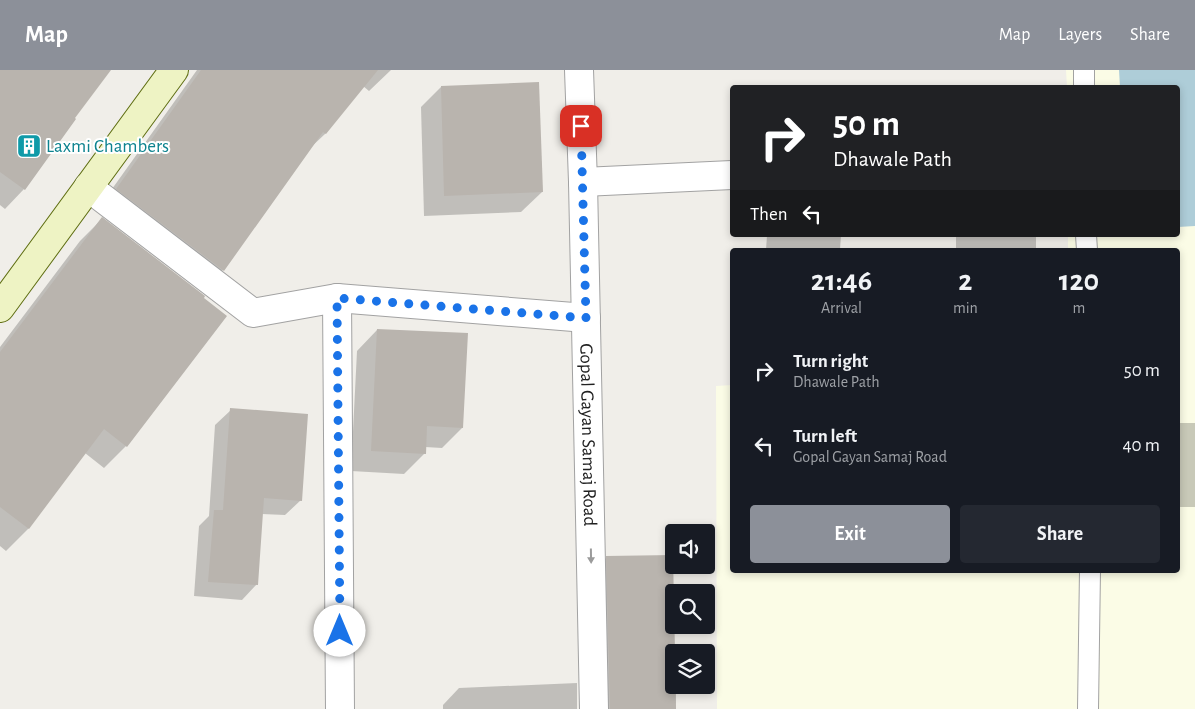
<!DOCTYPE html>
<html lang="en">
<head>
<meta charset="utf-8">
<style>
  :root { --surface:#171b24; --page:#242831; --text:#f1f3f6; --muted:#9ea1a6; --accent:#8c9099 }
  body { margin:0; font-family:"Alegreya Sans",sans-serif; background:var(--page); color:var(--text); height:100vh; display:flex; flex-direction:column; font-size:19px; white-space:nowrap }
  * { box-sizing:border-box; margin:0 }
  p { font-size:16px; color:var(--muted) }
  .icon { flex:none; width:28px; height:28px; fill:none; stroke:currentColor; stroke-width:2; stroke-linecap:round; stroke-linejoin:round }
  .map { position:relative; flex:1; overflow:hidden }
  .details { position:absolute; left:730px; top:178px; width:450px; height:325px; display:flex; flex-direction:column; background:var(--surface); border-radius:5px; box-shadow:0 2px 8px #0003 }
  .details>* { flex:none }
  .guide { position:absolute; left:730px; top:15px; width:450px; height:152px; border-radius:5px; box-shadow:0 2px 8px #0003; background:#202124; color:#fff; overflow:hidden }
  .fabs { position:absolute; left:665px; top:454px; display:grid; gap:10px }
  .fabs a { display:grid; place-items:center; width:50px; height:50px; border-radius:5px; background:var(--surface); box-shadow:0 2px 8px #0003; font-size:25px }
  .pin { position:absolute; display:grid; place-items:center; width:42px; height:42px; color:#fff; margin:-21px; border-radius:10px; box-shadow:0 2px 8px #0006 }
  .me { position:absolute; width:55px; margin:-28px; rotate:0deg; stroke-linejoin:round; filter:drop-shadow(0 0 4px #0008) }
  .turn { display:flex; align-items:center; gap:18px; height:105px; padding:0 20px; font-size:22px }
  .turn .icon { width:65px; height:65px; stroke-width:2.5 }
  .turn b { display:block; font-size:35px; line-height:42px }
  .then { display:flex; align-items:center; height:48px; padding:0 20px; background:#0003; gap:10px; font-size:19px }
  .eta { display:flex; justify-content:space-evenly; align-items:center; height:85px; text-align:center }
  .eta b { font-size:30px; font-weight:700; line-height:35px }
  .primary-button { display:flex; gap:10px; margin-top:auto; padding:10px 20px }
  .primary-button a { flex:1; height:58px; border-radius:5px; background:var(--accent); color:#fff; font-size:20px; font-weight:700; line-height:58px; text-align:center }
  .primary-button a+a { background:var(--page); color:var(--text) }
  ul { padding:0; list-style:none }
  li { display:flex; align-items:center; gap:15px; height:75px; padding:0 20px }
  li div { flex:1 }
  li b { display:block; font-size:19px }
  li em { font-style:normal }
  header { display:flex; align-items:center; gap:30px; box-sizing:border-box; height:70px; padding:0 25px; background:var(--accent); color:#fff }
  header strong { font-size:24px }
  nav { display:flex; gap:28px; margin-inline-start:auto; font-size:18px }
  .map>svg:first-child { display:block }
  .education { fill:#fbfce6 }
  .water { fill:#aecdd8 }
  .shadow { fill:#0003 }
  .building { fill:#b9b4ae }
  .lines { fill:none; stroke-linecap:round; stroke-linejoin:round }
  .service-casing { stroke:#a2a2a2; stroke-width:22 }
  .minor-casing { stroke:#a2a2a2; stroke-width:30 }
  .secondary-casing { stroke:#5f6e12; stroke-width:30 }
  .service { stroke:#fff; stroke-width:20 }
  .minor { stroke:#fff; stroke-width:28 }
  .secondary { stroke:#eef3c4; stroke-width:28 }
  .oneway { fill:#9b9b9b }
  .route { stroke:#1a73e8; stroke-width:9; stroke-dasharray:0 16.2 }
  .labels { text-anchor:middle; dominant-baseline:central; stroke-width:4; stroke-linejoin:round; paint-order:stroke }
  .culture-label { font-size:19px; fill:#0d838f; stroke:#fff; text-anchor:start }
  .street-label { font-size:19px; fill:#212121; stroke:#fff }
</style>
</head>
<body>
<header>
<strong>Map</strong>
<nav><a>Map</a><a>Layers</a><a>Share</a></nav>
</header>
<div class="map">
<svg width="1195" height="639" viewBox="0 0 1195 639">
  <rect width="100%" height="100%" fill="#f0eee9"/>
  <polygon class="education" points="1066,0 1195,0 1195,639 717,639 716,316 732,315 732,500 1178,500 1178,180 1068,180 1068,165 1178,165 1178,18 1067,17"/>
  <polygon class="water" points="1119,0 1195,0 1195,156 1178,157 1178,18 1120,17"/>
  <g class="shadow">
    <polygon points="0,0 109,0 73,48 24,119 5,139 0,135"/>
    <polygon points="197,0 391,0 369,21 363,16 325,64 309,79 223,200 202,220 97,140"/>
    <polygon points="441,17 542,122 521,142 424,146 421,37"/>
    <polygon points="102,149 126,376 104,398 85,383 28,459 6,481 0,476 0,277 80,171"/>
    <polygon points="767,165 841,165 840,180 766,180"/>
    <rect x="956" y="165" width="80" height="15"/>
    <polygon points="377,260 462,358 442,378 425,377 425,383 404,404 351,401 357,281"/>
    <polygon points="231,340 301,430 285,445 262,444 257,514 242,530 194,526 199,456 209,446 215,355"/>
    <rect x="1178" y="353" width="17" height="84"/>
    <polygon points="607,487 674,616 676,616 676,639 593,639 590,504"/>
    <polygon points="577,613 577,639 443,639 443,635 459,618"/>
  </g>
  <g class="building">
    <polygon points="0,0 111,0 75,48 76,49 25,120 0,102"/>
    <polygon points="201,0 378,0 326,64 323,62 224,201 116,119"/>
    <polygon points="539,12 543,122 444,126 441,16"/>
    <polygon points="102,147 205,226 204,228 227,246 127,377 104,359 29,459 0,437 0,282"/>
    <polygon points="377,259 468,263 463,358 427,356 426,384 371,381"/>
    <polygon points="230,338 308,344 302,431 264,428 258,515 208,512 214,440 223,440"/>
    <polygon points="673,485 675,582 674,582 674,615 675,615 676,639 610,639 606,486"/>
  </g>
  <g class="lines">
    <defs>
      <g id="service">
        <polyline points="1084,0 1084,18"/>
        <polyline points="1086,165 1087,180"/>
        <polyline points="1088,639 1090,500"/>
      </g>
      <g id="minor">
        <path id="s1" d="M579 0 583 112 594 639"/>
        <polyline points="583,112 732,105"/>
        <polyline points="88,117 253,243 337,228 586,248"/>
        <polyline points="337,228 340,639"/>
      </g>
      <polyline id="secondary" points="0,238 174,0"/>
    </defs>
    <use href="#service" class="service-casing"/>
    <use href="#minor" class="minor-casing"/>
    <use href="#secondary" class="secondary-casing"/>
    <use href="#service" class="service"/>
    <use href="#minor" class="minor"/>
    <use href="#secondary" class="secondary"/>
  </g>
  <defs><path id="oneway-solid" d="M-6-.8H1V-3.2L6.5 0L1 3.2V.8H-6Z" transform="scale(1.25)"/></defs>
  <use class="oneway" href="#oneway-solid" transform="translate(591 486) rotate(89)"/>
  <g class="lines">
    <polyline class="route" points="340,561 337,228 586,248 581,56"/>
  </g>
  <defs>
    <symbol id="building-square" viewBox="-11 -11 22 22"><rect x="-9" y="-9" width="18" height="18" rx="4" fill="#0f9aa8" stroke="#fff"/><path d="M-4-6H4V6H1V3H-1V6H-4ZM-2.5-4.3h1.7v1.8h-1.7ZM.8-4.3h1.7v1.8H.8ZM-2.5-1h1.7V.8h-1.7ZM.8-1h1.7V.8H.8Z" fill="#fff"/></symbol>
  </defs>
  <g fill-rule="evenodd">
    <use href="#building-square" x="15" y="62" width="28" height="28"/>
  </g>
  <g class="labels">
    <g class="culture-label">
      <text x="46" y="76">Laxmi Chambers</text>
    </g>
    <g class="street-label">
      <text stroke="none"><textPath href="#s1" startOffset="365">Gopal Gayan Samaj Road</textPath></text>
    </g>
  </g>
</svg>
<div class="fabs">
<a><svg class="icon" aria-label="sound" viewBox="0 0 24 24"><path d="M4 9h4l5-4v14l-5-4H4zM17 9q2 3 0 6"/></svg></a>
<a><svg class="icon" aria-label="search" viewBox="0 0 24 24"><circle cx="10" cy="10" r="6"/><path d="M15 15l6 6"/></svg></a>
<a><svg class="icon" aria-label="layers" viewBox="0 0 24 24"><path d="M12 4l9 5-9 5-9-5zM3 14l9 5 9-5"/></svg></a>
</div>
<div class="pin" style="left:581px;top:56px;background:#d93025"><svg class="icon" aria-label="arrive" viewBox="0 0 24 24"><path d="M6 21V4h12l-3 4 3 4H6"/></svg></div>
<svg class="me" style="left:340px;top:561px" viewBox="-20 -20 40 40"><circle r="19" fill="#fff"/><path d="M0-13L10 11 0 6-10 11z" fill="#1a73e8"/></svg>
<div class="guide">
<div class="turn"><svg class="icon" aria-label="right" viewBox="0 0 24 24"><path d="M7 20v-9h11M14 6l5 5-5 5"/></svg><div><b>50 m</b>Dhawale Path</div></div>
<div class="then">Then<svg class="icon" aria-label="left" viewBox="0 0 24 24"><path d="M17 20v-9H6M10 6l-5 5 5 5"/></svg></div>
</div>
<section class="details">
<div class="eta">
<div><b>21:46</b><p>Arrival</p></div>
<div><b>2</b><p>min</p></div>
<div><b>120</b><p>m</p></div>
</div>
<ul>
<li><svg class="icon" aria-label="right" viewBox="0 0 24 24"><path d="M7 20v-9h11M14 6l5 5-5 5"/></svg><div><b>Turn right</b><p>Dhawale Path</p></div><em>50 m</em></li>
<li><svg class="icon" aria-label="left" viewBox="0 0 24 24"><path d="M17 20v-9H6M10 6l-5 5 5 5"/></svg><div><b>Turn left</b><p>Gopal Gayan Samaj Road</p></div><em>40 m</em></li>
</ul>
<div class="primary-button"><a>Exit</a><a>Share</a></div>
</section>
</div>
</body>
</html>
